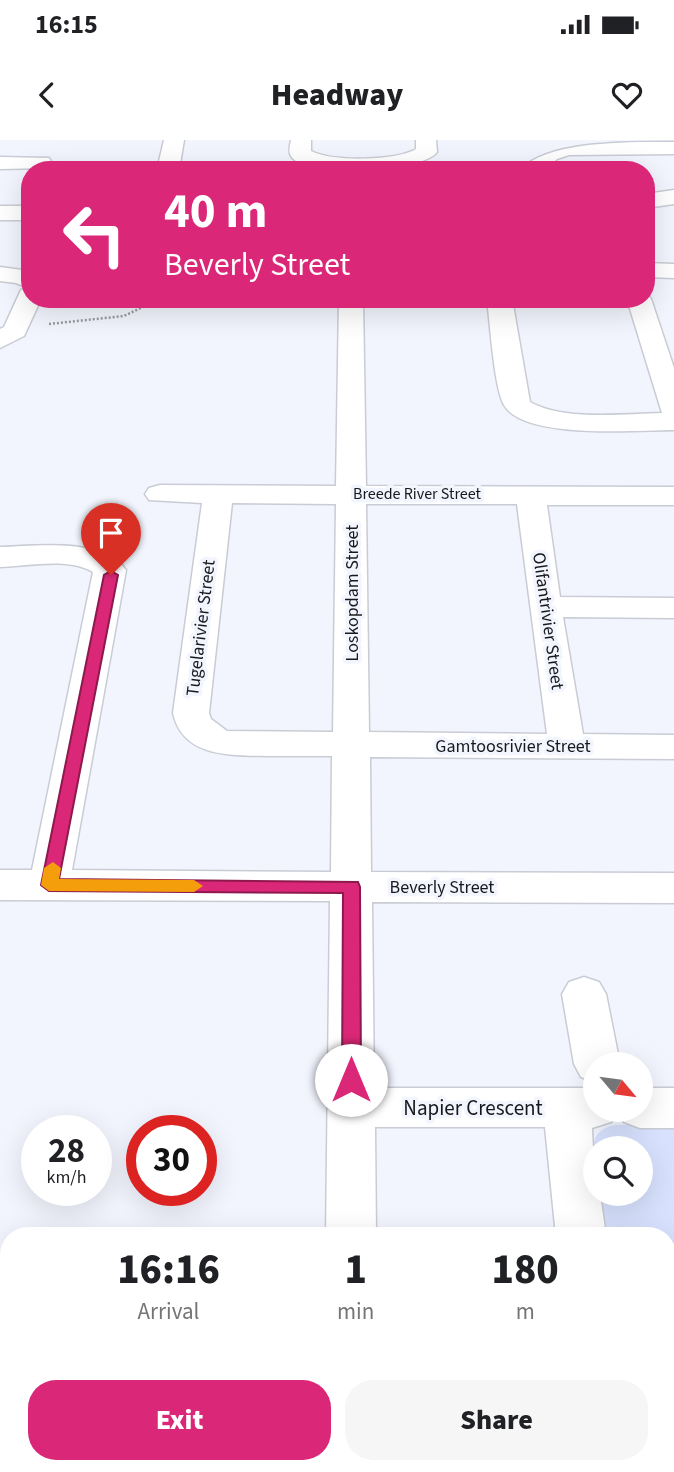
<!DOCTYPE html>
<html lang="en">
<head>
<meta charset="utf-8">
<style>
  :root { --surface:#fff; --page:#f6f6f6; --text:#202124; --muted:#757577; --accent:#db2777 }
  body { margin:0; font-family:"Source Sans 3",sans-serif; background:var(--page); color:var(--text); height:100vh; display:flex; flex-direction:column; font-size:26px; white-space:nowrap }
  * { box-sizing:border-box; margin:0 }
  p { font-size:23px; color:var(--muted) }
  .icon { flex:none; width:38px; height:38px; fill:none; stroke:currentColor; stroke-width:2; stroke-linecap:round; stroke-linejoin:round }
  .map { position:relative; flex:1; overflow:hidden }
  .side { position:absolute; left:0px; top:1087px; width:676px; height:247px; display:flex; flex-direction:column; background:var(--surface); border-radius:28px 28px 0 0; box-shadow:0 7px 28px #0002 }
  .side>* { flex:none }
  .hud { position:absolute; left:21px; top:21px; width:634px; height:147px; border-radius:28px; box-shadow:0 7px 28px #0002; background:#db2777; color:#fff; overflow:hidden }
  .needle { width:46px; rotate:119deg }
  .controls { position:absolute; left:583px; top:912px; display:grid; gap:14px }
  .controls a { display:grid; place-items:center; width:70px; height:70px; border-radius:50%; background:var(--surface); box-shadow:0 7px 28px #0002; font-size:35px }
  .speed { position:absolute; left:21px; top:975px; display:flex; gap:14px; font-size:35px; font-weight:700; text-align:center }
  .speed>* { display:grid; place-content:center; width:91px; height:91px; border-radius:50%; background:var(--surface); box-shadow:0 7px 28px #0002; line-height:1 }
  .speed small { font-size:18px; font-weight:400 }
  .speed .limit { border:10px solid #d22; background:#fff; color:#111 }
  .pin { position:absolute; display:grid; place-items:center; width:60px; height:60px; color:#fff; margin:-72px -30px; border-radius:50% 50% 50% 0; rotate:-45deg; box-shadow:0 0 7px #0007 }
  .pin .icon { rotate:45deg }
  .me { position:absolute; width:77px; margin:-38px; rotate:0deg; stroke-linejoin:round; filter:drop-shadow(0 0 5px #0008) }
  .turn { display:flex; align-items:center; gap:24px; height:147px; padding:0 28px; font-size:32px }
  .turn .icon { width:91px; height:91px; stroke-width:2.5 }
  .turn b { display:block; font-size:49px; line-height:60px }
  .eta { display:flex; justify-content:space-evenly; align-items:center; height:119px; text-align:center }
  .eta b { font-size:42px; font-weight:800; line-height:49px }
  .primary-button { display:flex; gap:14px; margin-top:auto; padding:14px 28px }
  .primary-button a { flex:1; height:80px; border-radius:28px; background:var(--accent); color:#fff; font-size:28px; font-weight:800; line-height:80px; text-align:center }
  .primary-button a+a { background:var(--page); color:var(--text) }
  .status { display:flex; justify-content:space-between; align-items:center; height:49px; padding:0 35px; background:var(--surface); direction:ltr }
  .status svg { height:19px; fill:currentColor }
  header { display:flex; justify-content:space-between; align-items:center; height:91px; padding:0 28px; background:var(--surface); font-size:32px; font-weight:800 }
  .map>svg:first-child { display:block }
  .green { fill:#d8e2fe }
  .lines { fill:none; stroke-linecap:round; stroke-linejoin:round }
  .minor-casing { stroke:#c9ccd4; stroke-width:3 }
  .path { stroke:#989aa0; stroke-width:2.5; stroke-dasharray:2 2; stroke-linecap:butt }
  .minor { fill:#fff; fill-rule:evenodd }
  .route { fill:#db2777; stroke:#8e194d; stroke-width:2 }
  .slow { fill:#f59e0b }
  .labels { text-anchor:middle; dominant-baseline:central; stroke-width:7; stroke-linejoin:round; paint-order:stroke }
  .far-street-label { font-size:16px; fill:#18191c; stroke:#f2f5fd }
  .street-label { font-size:18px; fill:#18191c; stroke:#f2f5fd }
  .near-street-label { font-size:21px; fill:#18191c; stroke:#f2f5fd }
</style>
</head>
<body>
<div class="status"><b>16:15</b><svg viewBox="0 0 49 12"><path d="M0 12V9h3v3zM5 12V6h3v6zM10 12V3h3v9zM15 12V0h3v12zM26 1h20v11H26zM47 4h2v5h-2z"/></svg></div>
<header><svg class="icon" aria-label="back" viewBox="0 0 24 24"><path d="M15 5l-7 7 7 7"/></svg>Headway<svg class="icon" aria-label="heart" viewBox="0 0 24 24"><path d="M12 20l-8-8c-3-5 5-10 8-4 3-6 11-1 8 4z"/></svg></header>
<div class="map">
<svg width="674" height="1332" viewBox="0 0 674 1332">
  <rect width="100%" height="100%" fill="#f2f5fd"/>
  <path class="green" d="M615 985H674V1309H667V1096L604 1095 598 1054H640V1008H595V1031C592 1009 589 990 615 985Z"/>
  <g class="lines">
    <defs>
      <g id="minor">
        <polygon points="164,0 184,0 179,30 157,30"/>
        <path d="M291 0H311V11C332 22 396 21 416 9V0H436L437 12C422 33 304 39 291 16 288 12 290 5 291 0Z"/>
        <path d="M674 2V14L569 15 557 19 545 30H520C549 0 630 2 674 2Z"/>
        <polygon points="0,17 49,18 52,23 49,28 0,29"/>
        <polygon points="674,50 674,64 646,68 646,54"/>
        <rect x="0" y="66" width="30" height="14"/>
        <polygon points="646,123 674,124 674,138 646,137"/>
        <polygon points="0,127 30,131 30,159 41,159 24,196 0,208 0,189 4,187 21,150 28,148 16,143 0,141"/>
        <path d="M646 153 651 159 674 228V290C637 290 524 300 504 265 494 248 490 182 487 159H512L530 262C563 281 624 274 662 273L627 159H646Z"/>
        <path d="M339 159H363L366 346 674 347V365H547L560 457 674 458V478L563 477 583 594 674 595V619L370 617 371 732 674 733V763L372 762 374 948H595V970H640V948H674V988H640L624 982 618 970 611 982 592 988 595 1054H600L606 1096H556L545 987H375L376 1096H326L330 761 0 760V730H32L93 432C69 417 27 426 0 427V407C36 406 103 397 126 430L72 730 331 732 332 616C311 616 289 616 267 616 231 615 183 618 173 573L202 363 149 360 145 354 149 348 160 345 336 346ZM232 363 336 364 333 592 227 591 211 579 209 573ZM366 364H517L547 594 369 592Z"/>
        <polygon points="584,837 599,842 606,854 620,924 595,924 595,942 581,937 574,924 562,854 569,842"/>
        <polygon points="0,1290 9,1290 9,1325 34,1325 31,1332 0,1332"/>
        <rect x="323" y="1325" width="56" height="7"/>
        <polygon points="581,1325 637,1325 638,1332 582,1332"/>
      </g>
    </defs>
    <use href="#minor" class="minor-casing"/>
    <g class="path">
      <polyline points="306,159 322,165"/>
      <polyline points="49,184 124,176 159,159"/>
    </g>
    <use href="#minor" class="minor"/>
  </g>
  <polygon class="route" points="111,431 118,435 59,739 358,742 360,747 361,940 358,946 351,948 344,946 342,940 343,753 49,751 41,745 104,435"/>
  <polygon class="slow" points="53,722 61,728 59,739 194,740 203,746 194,752 49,751 41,745 44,728"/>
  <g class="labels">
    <g class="far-street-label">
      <text x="417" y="354">Breede River Street</text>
    </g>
    <g class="street-label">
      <text transform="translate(352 453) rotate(-90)">Loskopdam Street</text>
      <text transform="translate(548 481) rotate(82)">Olifantrivier Street</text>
      <text transform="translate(201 488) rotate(-83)">Tugelarivier Street</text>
      <text x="513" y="606">Gamtoosrivier Street</text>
      <text x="442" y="747">Beverly Street</text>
    </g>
    <g class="near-street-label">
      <text x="473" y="968">Napier Crescent</text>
    </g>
  </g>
</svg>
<div class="controls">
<a><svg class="needle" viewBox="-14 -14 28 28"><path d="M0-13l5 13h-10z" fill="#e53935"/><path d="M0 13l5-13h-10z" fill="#757577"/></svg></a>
<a><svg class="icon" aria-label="search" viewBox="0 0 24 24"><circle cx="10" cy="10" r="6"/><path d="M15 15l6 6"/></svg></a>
</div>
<div class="speed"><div>28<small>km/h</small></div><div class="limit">30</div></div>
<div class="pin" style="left:111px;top:435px;background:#d93025"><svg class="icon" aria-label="arrive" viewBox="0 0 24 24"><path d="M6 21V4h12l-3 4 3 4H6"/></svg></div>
<svg class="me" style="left:351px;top:940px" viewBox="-20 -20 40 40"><circle r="19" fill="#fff"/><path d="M0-13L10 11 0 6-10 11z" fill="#db2777"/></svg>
<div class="hud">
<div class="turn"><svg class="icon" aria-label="left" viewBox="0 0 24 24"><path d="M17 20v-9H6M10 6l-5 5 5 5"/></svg><div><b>40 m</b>Beverly Street</div></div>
</div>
<section class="side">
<div class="eta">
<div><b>16:16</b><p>Arrival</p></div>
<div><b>1</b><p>min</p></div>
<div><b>180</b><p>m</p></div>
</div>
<div class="primary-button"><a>Exit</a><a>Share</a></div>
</section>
</div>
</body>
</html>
